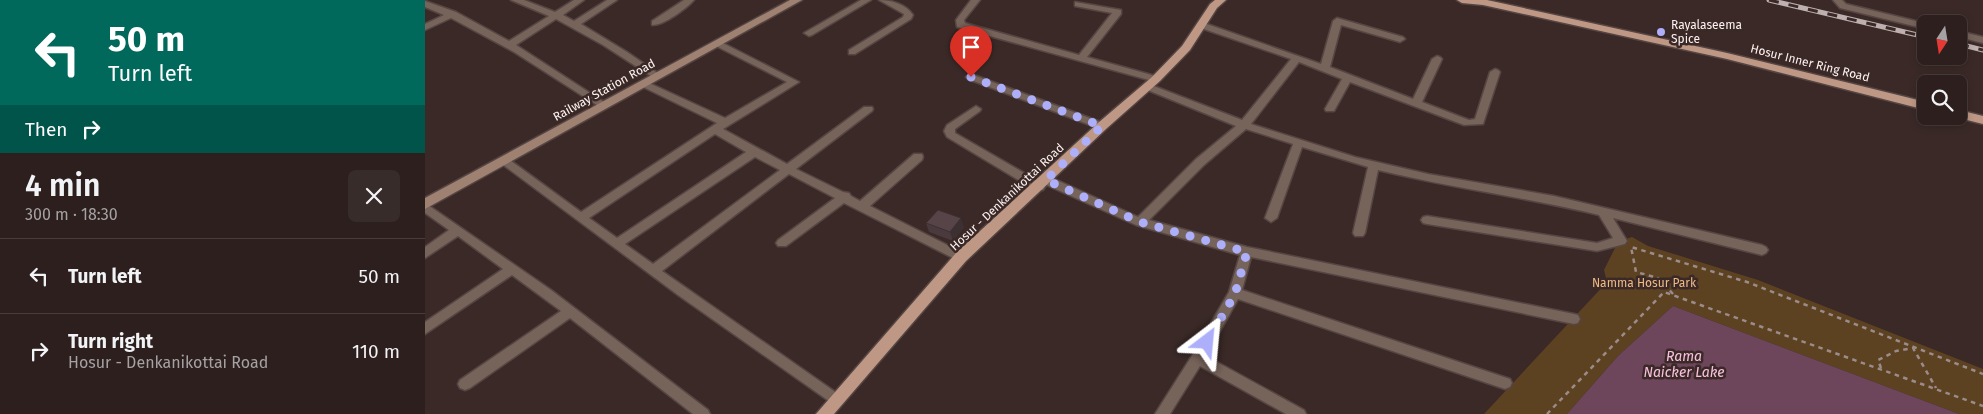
<!DOCTYPE html>
<html lang="en">
<head>
<meta charset="utf-8">
<style>
  :root { --surface:#2c1f1d; --page:#382c2a; --text:#f1f3f6; --muted:#a6a2a4; --line:#483d3b }
  body { margin:0; font-family:"Fira Sans",sans-serif; background:var(--page); color:var(--text); height:100vh; display:flex; flex-direction:column; font-size:19px; white-space:nowrap }
  * { box-sizing:border-box; margin:0 }
  p { font-size:16px; color:var(--muted) }
  .icon { flex:none; width:28px; height:28px; fill:none; stroke:currentColor; stroke-width:2; stroke-linecap:round; stroke-linejoin:round }
  .map { position:relative; flex:1; overflow:hidden }
  .side { display:flex; flex-direction:column; background:var(--surface); width:425px }
  .side>* { flex:none }
  .banner { background:#00695c; color:#fff; overflow:hidden }
  .needle { width:32px; rotate:192deg }
  .controls { position:absolute; left:1492px; top:15px; display:grid; gap:10px }
  .controls a { display:grid; place-items:center; width:50px; height:50px; border-radius:8px; background:var(--surface); box-shadow:0 2px 8px #0003,0 0 0 1px var(--line); font-size:25px }
  .pin { position:absolute; display:grid; place-items:center; width:42px; height:42px; color:#fff; margin:-51px -21px; border-radius:50% 50% 50% 0; rotate:-45deg; box-shadow:0 0 5px #0007 }
  .pin .icon { rotate:45deg }
  .me { position:absolute; width:55px; margin:-28px; rotate:29deg; stroke-linejoin:round; filter:drop-shadow(0 0 4px #0008) }
  .turn { display:flex; align-items:center; gap:18px; height:105px; padding:0 25px; font-size:22px }
  .turn .icon { width:65px; height:65px; stroke-width:2.5 }
  .turn b { display:block; font-size:35px; line-height:42px }
  .then { display:flex; align-items:center; height:48px; padding:0 25px; background:#0003; gap:10px; font-size:19px }
  .round { display:grid; place-items:center; flex:none; width:52px; height:52px; border-radius:8px; background:var(--page) }
  .summary { display:flex; align-items:center; justify-content:space-between; height:85px; padding:0 25px }
  h1 { font-size:30px; font-weight:600; line-height:38px }
  ul { padding:0; list-style:none }
  li { display:flex; align-items:center; gap:15px; height:75px; padding:0 25px; border-top:1px solid var(--line) }
  li div { flex:1 }
  li b { display:block; font-size:19px }
  li em { font-style:normal }
  main { display:flex; flex:1; min-height:0 }
  .map>svg:first-child { display:block }
  .green { fill:#5d4222 }
  .water { fill:#6d465c }
  .lines { fill:none; stroke-linecap:round; stroke-linejoin:round }
  .street-casing { stroke:#554543; stroke-width:3 }
  .secondary-casing { stroke:#554543; stroke-width:3 }
  .primary-casing { stroke:#554543; stroke-width:3 }
  .path { stroke:#9a8c8a; stroke-width:2.5; stroke-dasharray:4.5 4.5; stroke-linecap:butt }
  .street { fill:#76635a; fill-rule:evenodd }
  .secondary { fill:#9f8172; fill-rule:evenodd }
  .primary { fill:#be9885; fill-rule:evenodd }
  .rail-casing { stroke:#bdb0ae; stroke-width:5 }
  .rail { stroke:#3a2927; stroke-width:3; stroke-dasharray:10; stroke-linecap:butt }
  .wall { fill:#4a3a3e }
  .shaded-wall { fill:#3c3032 }
  .building { fill:#564448; stroke:#3c3032 }
  .route { stroke:#adaffb; stroke-width:9; stroke-dasharray:0 16.2 }
  .poi-dot { fill:#adaffb; stroke:#3a2927; stroke-width:2 }
  .labels { text-anchor:middle; dominant-baseline:central; stroke-width:5; stroke-linejoin:round; paint-order:stroke }
  .poi-label { font-size:12px; fill:#fdf2f0; stroke:#3a2927; text-anchor:start }
  .street-label { font-size:12px; fill:#fdf2f0; stroke:#3a2927 }
  .park-label { font-size:12px; fill:#edbb83; stroke:#3a2927 }
  .water-label { font-size:14px; font-style:italic; fill:#f9c1df; stroke:#3a2927 }
</style>
</head>
<body>
<main>
<section class="side">
<div class="banner">
<div class="turn"><svg class="icon" aria-label="left" viewBox="0 0 24 24"><path d="M17 20v-9H6M10 6l-5 5 5 5"/></svg><div><b>50 m</b>Turn left</div></div>
<div class="then">Then<svg class="icon" aria-label="right" viewBox="0 0 24 24"><path d="M7 20v-9h11M14 6l5 5-5 5"/></svg></div>
</div>
<div class="summary"><div><h1>4 min</h1><p>300 m · 18:30</p></div><a class="round"><svg class="icon" aria-label="close" viewBox="0 0 24 24"><path d="M6 6l12 12M18 6L6 18"/></svg></a></div>
<ul>
<li><svg class="icon" aria-label="left" viewBox="0 0 24 24"><path d="M17 20v-9H6M10 6l-5 5 5 5"/></svg><div><b>Turn left</b></div><em>50 m</em></li>
<li><svg class="icon" aria-label="right" viewBox="0 0 24 24"><path d="M7 20v-9h11M14 6l5 5-5 5"/></svg><div><b>Turn right</b><p>Hosur - Denkanikottai Road</p></div><em>110 m</em></li>
</ul>
</section>
<div class="map">
<svg width="1558" height="414" viewBox="0 0 1558 414">
  <rect width="100%" height="100%" fill="#3a2927"/>
  <polygon class="green" points="1207,237 1223,246 1333,280 1558,369 1558,414 1534,414 1248,306 1193,356 1142,414 1059,414 1182,282 1179,270 1193,242"/>
  <polygon class="water" points="1248,306 1534,414 1142,414 1193,356"/>
  <g class="lines">
    <defs>
      <g id="street">
        <polygon points="86,0 99,0 130,12 149,0 159,0 138,15 149,21 182,0 192,0 156,24 202,52 237,76 235,78 229,78 178,45 131,19 91,45 182,104 183,106 178,109 89,52 26,18 0,30 0,24 19,15 0,7 0,1 31,12 84,41 124,16"/>
        <path d="M259 0H269C262 8 238 26 227 25V21Z"/>
        <polygon points="436,0 446,0 387,35 384,36 379,33"/>
        <path d="M454 0C466 0 481 4 488 15L486 19 430 54H424V50L478 17 479 14Z"/>
        <polygon points="546,0 555,0 539,20 540,23 654,55 687,13 650,6 650,2 696,10 696,14 662,57 734,77 736,79 731,82 532,27 531,20"/>
        <polygon points="1408,0 1417,0 1421,4 1503,24 1501,24 1501,29 1415,8"/>
        <path d="M912 18 978 37 980 39 975 42 916 25 905 67 988 99 1007 59 1012 56 1015 57 1017 59 997 102 1044 120 1050 119 1065 72 1070 69 1073 70 1075 72 1058 124 1039 125 925 82 909 111H901L900 109 917 79 874 62 826 124 930 157 1003 174 1129 196 1337 245 1341 247 1343 250 1341 253 1337 255 1188 218 1202 241 1200 244 1172 251 1002 224 998 223 996 220 998 217 1002 216 1172 243 1188 238 1174 215C1101 197 1026 188 953 170L940 233 938 236H930L928 233 943 167 877 147 852 218 846 222 840 218 868 144 821 129 779 165 724 220 822 247 1149 314 1153 315 1155 319 1153 323 1149 324 826 257 817 290 1085 379 1087 383 1085 387 1080 389 813 299 781 356 879 410 881 414H861L775 366 745 414H730L768 354 804 292 815 255 711 225 617 183 616 180 617 177H625L713 217 771 159 811 126 720 89 718 87 720 85H726L817 120 866 59 773 27V23H779L896 64 908 21Z"/>
        <polygon points="1534,31 1558,37 1558,43 1534,37"/>
        <path d="M292 40 374 82 298 129 362 164 439 107H447L448 109 447 111 371 169 418 192 424 193 426 196 435 201 489 154H497L498 157 497 160 445 206 540 254 542 257 540 260H532L419 203 361 246H353L351 243 353 240 410 198 364 174 237 271 416 396 418 400 416 404 411 406 253 295 73 161 74 158H82L156 212 292 123 216 86 214 84 216 82H222L300 118 362 82 289 45 287 43ZM290 134 321 152 192 238 164 218ZM330 157 355 170 228 264 200 244Z"/>
        <polygon points="546,74 681,124 682,126 681,128 673,128 543,79 541,77"/>
        <polygon points="551,106 556,109 555,111 530,129 530,133 618,184 620,187 618,190 610,190 522,137 519,131 522,125"/>
        <polygon points="0,203 126,290 283,410 285,414 268,414 145,318 45,388 40,390 35,388 33,384 35,380 136,311 87,275 0,334 0,322 78,269 33,236 0,258 0,247 24,230 0,213"/>
      </g>
      <polygon id="secondary" points="365,0 377,0 0,209 0,198"/>
      <g id="primary">
        <polygon points="790,0 801,0 792,8 765,50 735,81 681,129 541,261 409,414 391,414 531,253 673,123 727,77 757,46 785,4"/>
        <polygon points="1032,0 1062,0 1302,53 1501,102 1501,110 1302,59 1058,5 1037,3"/>
        <polygon points="1534,110 1558,116 1558,124 1530,117 1534,116"/>
      </g>
    </defs>
    <use href="#street" class="street-casing"/>
    <use href="#secondary" class="secondary-casing"/>
    <use href="#primary" class="primary-casing"/>
    <g class="path">
      <polyline points="1248,294 1233,278 1211,272 1206,247 1322,282 1558,374"/>
      <polyline points="1456,368 1453,360 1471,351 1488,348 1511,388"/>
      <polyline points="1122,414 1239,292 1558,406"/>
    </g>
    <use href="#street" class="street"/>
    <use href="#secondary" class="secondary"/>
    <use href="#primary" class="primary"/>
    <defs>
      <g id="rail">
        <polyline points="1344,0 1501,37"/>
        <polyline points="1534,44 1558,50"/>
      </g>
    </defs>
    <use href="#rail" class="rail-casing"/>
    <use href="#rail" class="rail"/>
  </g>
  <polygon class="wall" points="501,223 539,227 528,241 504,232"/>
  <polygon class="shaded-wall" points="536,218 539,227 528,241 525,232"/>
  <polygon class="building" points="513,210 536,218 525,232 501,223"/>
  <g class="lines">
    <polyline class="route" points="546,77 677,126 621,180 715,222 822,252 810,294 782,342"/>
  </g>
  <circle class="poi-dot" cx="1236" cy="32" r="5"/>
  <g class="labels">
    <g class="poi-label">
      <text x="1246" y="25">Rayalaseema<tspan x="1246" dy="14">Spice</tspan></text>
    </g>
    <g class="street-label">
      <text transform="translate(1385 63) rotate(14)">Hosur Inner Ring Road</text>
      <text transform="translate(179 90) rotate(-29)">Railway Station Road</text>
      <text transform="translate(582 197) rotate(-43)">Hosur - Denkanikottai Road</text>
    </g>
    <g class="park-label">
      <text x="1219" y="283">Namma Hosur Park</text>
    </g>
    <g class="water-label">
      <text x="1259" y="356">Rama<tspan x="1259" dy="16">Naicker Lake</tspan></text>
    </g>
  </g>
</svg>
<div class="controls">
<a><svg class="needle" viewBox="-14 -14 28 28"><path d="M0-13l5 13h-10z" fill="#e53935"/><path d="M0 13l5-13h-10z" fill="#a6a2a4"/></svg></a>
<a><svg class="icon" aria-label="search" viewBox="0 0 24 24"><circle cx="10" cy="10" r="6"/><path d="M15 15l6 6"/></svg></a>
</div>
<div class="pin" style="left:546px;top:77px;background:#d93025"><svg class="icon" aria-label="arrive" viewBox="0 0 24 24"><path d="M6 21V4h12l-3 4 3 4H6"/></svg></div>
<svg class="me" style="left:782px;top:342px" viewBox="-20 -20 40 40"><path d="M0-17L14 15 0 8-14 15z" fill="#adaffb" stroke="#fff" stroke-width="4"/></svg>
</div>
</main>
</body>
</html>
